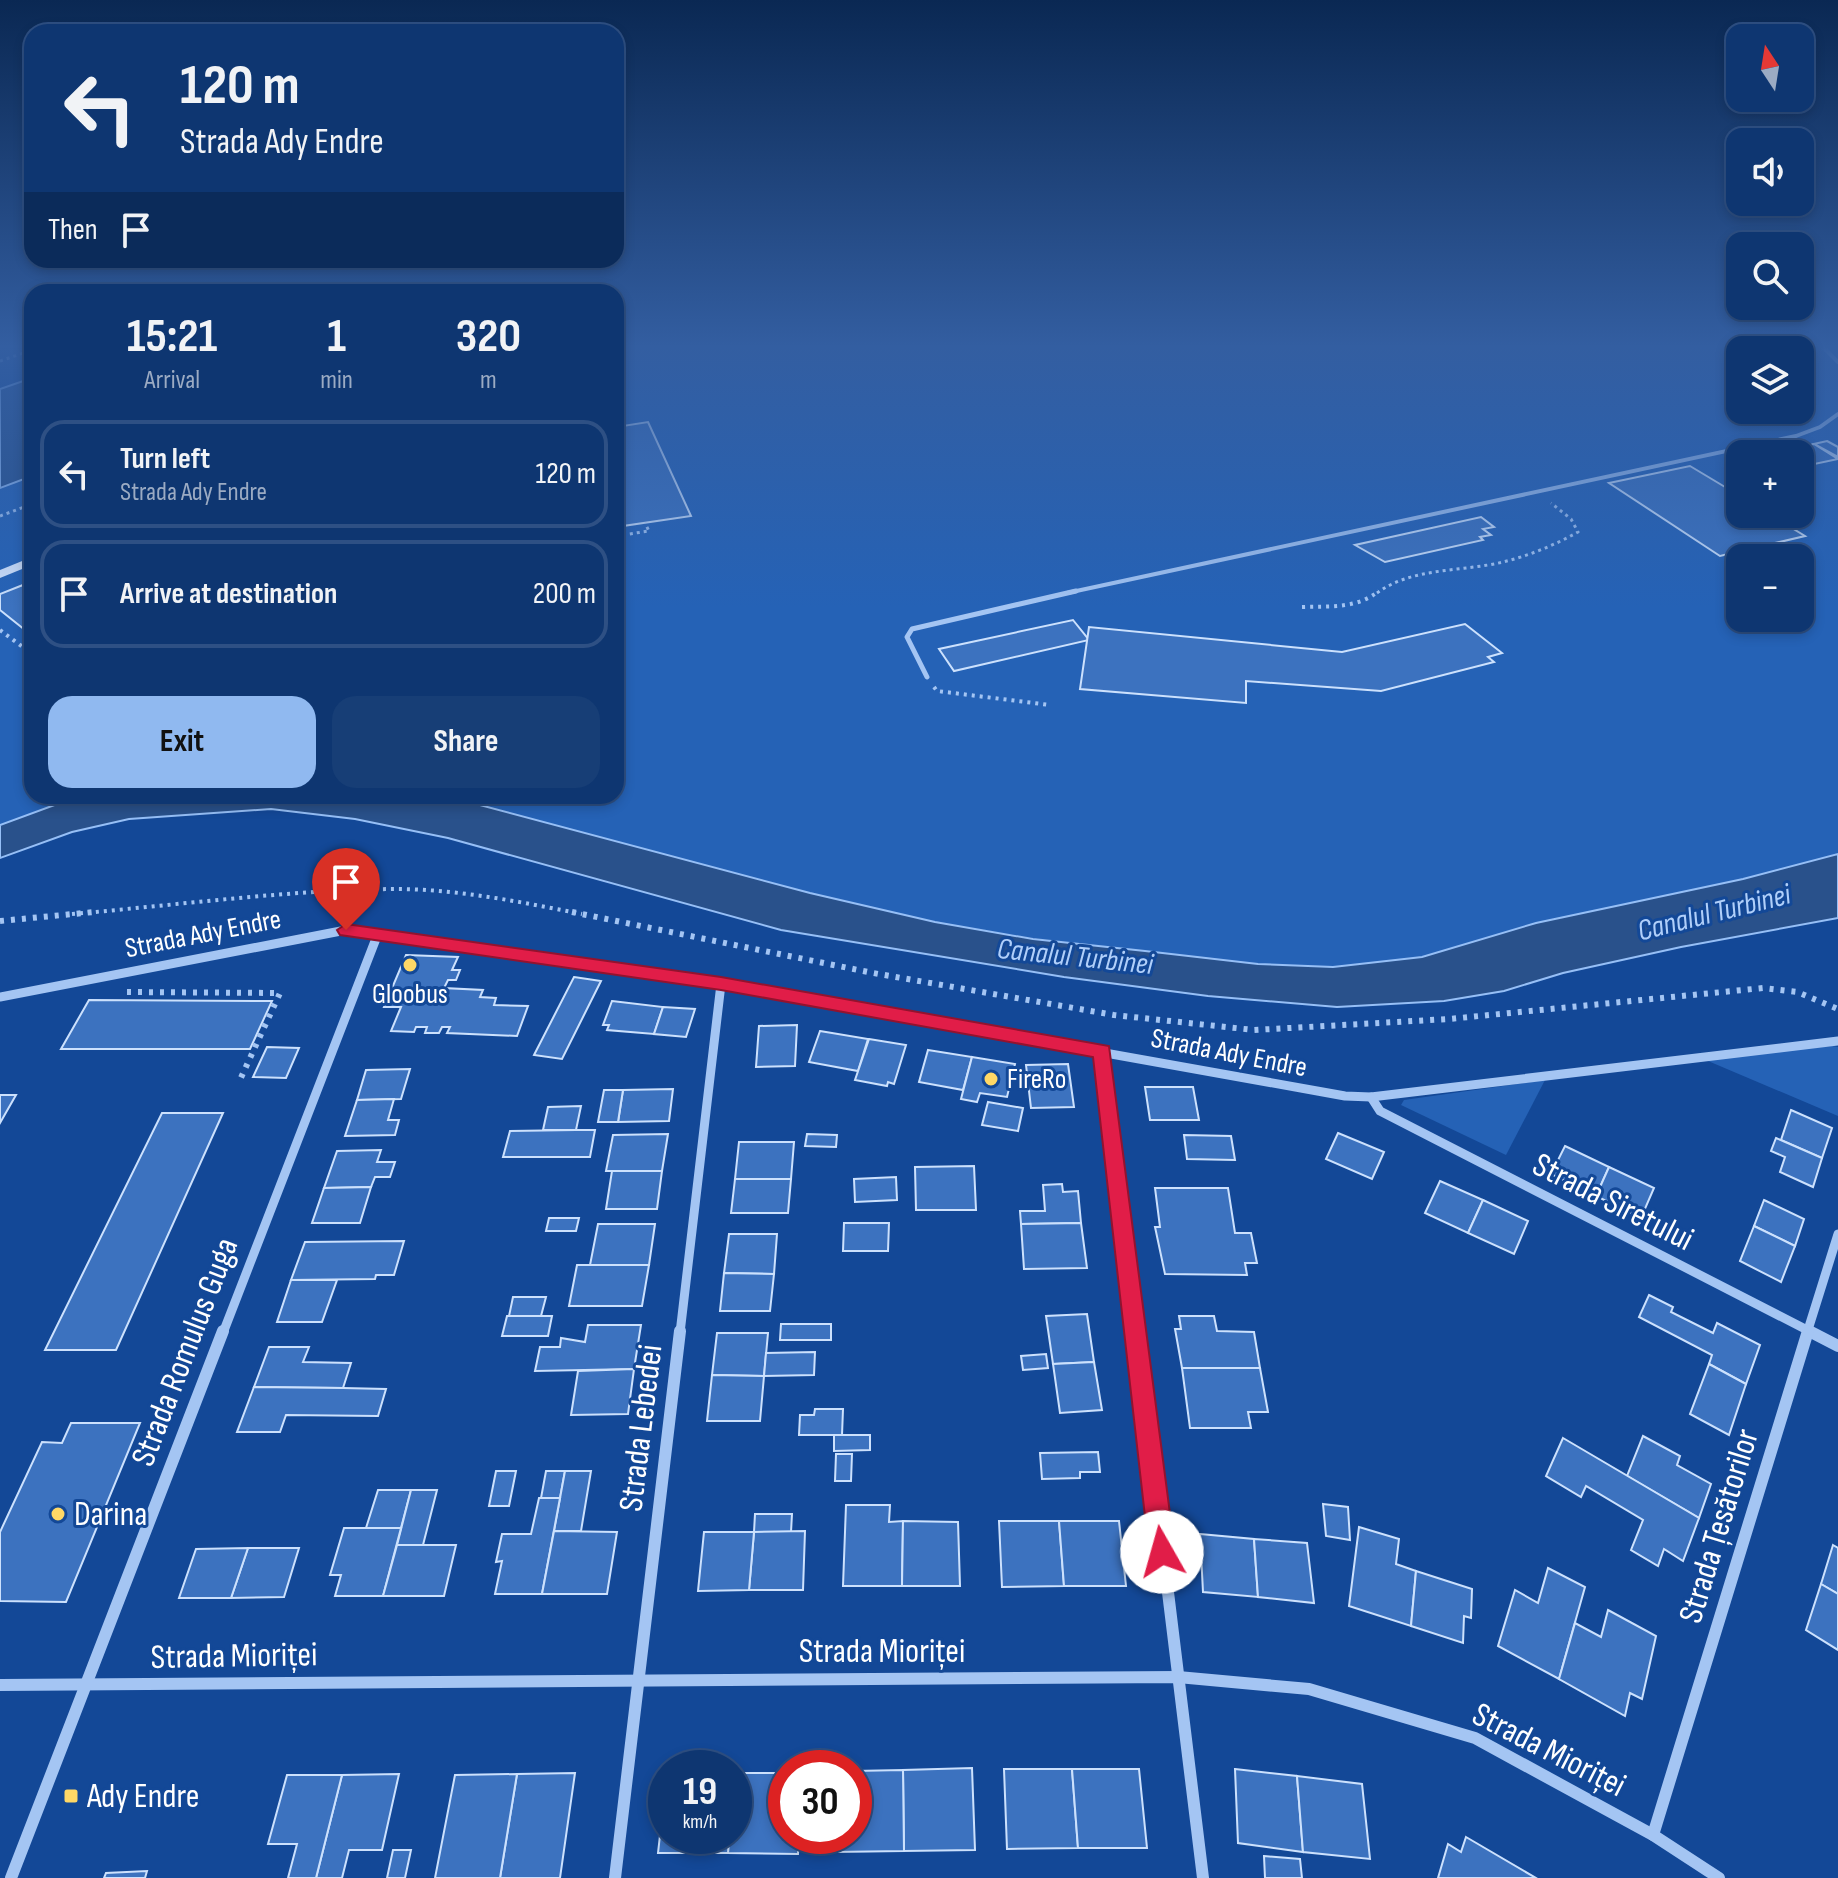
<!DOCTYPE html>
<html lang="en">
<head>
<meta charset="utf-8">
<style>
  :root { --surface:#0e3671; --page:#173e76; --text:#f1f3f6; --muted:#9babc3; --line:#2e5084; --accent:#90b9f0 }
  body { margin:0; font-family:"Sofia Sans Condensed",sans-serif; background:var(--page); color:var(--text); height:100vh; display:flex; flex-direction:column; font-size:30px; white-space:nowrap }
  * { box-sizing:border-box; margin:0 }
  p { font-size:26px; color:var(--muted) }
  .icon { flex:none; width:44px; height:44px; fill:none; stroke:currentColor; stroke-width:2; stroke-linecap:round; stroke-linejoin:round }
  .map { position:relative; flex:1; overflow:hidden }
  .sheet { position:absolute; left:24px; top:284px; width:600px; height:520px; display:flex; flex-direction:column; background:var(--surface); border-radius:24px; box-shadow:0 4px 12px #0003,0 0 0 2px var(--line) }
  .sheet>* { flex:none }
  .guide { position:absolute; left:24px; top:24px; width:600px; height:244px; border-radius:24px; box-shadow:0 4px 12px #0003,0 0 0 2px var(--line); background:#0e3671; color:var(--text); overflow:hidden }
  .needle { width:52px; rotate:348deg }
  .fabs { position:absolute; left:1726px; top:24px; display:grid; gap:16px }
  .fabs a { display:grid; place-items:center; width:88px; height:88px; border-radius:16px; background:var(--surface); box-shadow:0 4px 12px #0003,0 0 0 2px var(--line); font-size:40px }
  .speed { position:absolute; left:648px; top:1750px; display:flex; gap:16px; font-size:40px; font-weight:700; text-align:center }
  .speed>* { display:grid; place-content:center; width:104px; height:104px; border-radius:50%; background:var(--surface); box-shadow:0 4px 12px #0003,0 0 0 2px var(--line); line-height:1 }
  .speed small { font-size:20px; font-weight:400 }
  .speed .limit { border:12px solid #d22; background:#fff; color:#111 }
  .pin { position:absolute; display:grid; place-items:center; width:68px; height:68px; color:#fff; margin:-82px -34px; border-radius:50% 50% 50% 0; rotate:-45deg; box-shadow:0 0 8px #0007 }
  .pin .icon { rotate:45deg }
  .me { position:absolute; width:88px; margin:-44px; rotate:353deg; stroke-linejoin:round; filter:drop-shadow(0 0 6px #0008) }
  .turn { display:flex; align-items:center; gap:28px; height:168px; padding:0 24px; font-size:36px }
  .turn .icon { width:104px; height:104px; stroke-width:2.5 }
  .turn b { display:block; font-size:56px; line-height:68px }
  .then { display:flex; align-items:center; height:76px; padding:0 24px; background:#0003; gap:16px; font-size:30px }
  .eta { display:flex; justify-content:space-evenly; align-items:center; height:136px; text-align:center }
  .eta b { font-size:48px; font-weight:700; line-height:56px }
  .primary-button { display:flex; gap:16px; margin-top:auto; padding:16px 24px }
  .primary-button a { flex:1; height:92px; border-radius:24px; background:var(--accent); color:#111; font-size:32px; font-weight:700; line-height:92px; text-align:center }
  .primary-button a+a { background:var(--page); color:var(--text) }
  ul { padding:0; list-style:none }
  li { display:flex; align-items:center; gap:24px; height:108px; margin:0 16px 12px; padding:0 8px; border:4px solid var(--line); border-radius:24px }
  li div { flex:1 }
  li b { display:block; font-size:30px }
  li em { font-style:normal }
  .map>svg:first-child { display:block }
  .green { fill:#2562b6; fill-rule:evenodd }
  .water { fill:#29518b; stroke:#96bff6; stroke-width:2 }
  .building { fill:#3c72bf; stroke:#cce1fd; stroke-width:2 }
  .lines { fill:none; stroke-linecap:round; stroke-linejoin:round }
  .path-far2 { stroke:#a4c5f3; stroke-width:3; stroke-dasharray:3 4; stroke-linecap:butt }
  .path-far1 { stroke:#a4c5f3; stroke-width:4; stroke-dasharray:3 5; stroke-linecap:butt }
  .path { stroke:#a4c5f3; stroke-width:6; stroke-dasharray:4 7; stroke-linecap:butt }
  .lane-far1 { stroke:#a4c5f3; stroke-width:4 }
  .lane { stroke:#a4c5f3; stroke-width:5 }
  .street-far1 { stroke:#a4c5f3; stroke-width:9 }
  .street { stroke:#a4c5f3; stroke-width:12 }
  .secondary { fill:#d3e4fd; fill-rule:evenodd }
  .route { fill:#e11d48; stroke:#92132f; stroke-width:2 }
  .poi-dot { fill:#ffd866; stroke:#134897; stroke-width:3 }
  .labels { text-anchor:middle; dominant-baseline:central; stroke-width:6; stroke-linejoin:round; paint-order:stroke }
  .street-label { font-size:28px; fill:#fff; stroke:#134897 }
  .poi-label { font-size:28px; fill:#fff; stroke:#134897 }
  .water-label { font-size:30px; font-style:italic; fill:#b0cffa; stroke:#134897 }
  .near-street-label { font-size:34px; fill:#fff; stroke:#134897 }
  .near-poi-label { font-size:34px; fill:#fff; stroke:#134897; text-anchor:start }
</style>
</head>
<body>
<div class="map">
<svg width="1838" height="1878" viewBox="0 0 1838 1878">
  <rect width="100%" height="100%" fill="#134897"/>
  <g class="green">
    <path d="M616 346H1838V854L1743 879 1536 923 1422 957 1333 967 1258 964 1145 951 1033 938 935 922 810 893 446 796H616ZM1740 350H1800V410H1740ZM1740 454H1800V514H1740ZM1740 558H1800V618H1740Z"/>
    <polygon points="32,476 32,796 79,796 0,825 0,488"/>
    <polygon points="1832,1046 1838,1047 1838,1116 1701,1058"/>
    <polygon points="1545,1080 1506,1155 1401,1105 1404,1100"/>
  </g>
  <g class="water">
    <polygon points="32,378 32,476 0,488 0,389"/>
    <polygon points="79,796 446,796 810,893 935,922 1033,939 1145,951 1258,964 1333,967 1422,957 1536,923 1743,879 1838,854 1838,918 1681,947 1563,973 1504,991 1444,1001 1337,1007 1208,996 1064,977 781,930 448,838 355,819 271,809 129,819 72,832 0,858 0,825"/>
  </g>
  <g class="building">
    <polygon points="648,422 691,516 616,527 616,427"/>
    <polygon points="1827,441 1838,447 1838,457 1814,444"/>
    <polygon points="1814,444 1838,459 1805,466 1800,463 1800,454 1779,451"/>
    <polygon points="1690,466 1740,496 1740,514 1769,514 1805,536 1720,556 1609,483"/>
    <polygon points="1481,517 1494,527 1483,529 1491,535 1480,537 1483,540 1385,562 1355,545"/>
    <polygon points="28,583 32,586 30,634 0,610 0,594"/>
    <polygon points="1073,620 1089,640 954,671 939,649"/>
    <polygon points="1465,624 1502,653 1488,657 1494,662 1381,691 1246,681 1246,703 1080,689 1089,627 1342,652"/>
    <polygon points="406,955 458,957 452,970 460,970 456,980 448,980 444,988 483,990 480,997 496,998 494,1005 528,1006 517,1036 447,1033 450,1027 442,1027 439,1033 425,1033 427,1027 416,1027 414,1032 391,1031 401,1007 384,1007"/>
    <polygon points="574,977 601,981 562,1059 534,1055"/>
    <polygon points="89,1000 272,1001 250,1049 61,1049"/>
    <polygon points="612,1001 663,1007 654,1034 607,1030 609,1025 603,1025"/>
    <polygon points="663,1007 695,1009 686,1037 654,1034"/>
    <polygon points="797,1025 795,1066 756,1067 759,1026"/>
    <polygon points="820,1031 868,1039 858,1071 809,1062"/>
    <polygon points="869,1039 906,1045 894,1084 888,1082 887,1086 855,1080"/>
    <polygon points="267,1047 299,1048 286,1078 253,1077"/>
    <polygon points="928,1050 972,1057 963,1090 919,1082"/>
    <polygon points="972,1057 1015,1064 1007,1097 980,1093 977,1102 961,1099"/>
    <polygon points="1068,1064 1074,1107 1031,1108 1026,1065"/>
    <polygon points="410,1069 401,1099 357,1100 366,1070"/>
    <polygon points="1145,1087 1193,1087 1199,1120 1150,1120"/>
    <polygon points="673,1089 669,1121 618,1122 623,1090"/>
    <polygon points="604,1090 623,1090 618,1122 598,1122"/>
    <polygon points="0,1095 16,1095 0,1123"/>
    <polygon points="394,1099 388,1120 399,1120 395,1135 345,1136 357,1100"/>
    <polygon points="988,1102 1023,1108 1018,1131 982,1125"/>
    <polygon points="581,1106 576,1130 543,1130 548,1107"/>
    <polygon points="1791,1110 1832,1128 1822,1158 1781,1140"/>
    <polygon points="162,1113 223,1113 116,1350 45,1350"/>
    <polygon points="576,1130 595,1130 590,1157 503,1157 510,1131"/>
    <polygon points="1338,1133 1384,1152 1372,1179 1326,1159"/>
    <polygon points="668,1134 662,1171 606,1171 613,1135"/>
    <polygon points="807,1134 837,1135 836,1147 805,1146"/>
    <polygon points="1184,1135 1231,1136 1235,1160 1187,1159"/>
    <polygon points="1776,1138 1822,1158 1813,1187 1780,1172 1785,1157 1771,1151"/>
    <polygon points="739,1142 794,1142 791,1179 735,1179"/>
    <polygon points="1565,1146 1609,1167 1596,1196 1551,1174"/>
    <polygon points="381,1150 377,1162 395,1162 390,1177 375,1177 371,1187 324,1188 337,1151"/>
    <polygon points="974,1166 976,1210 916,1210 915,1167"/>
    <polygon points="1609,1167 1654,1188 1641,1218 1596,1196"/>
    <polygon points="612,1171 662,1171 657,1209 606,1209"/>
    <polygon points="896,1177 897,1200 855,1202 854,1179"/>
    <polygon points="735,1179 791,1179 788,1213 731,1213"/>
    <polygon points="1440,1181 1483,1200 1468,1233 1425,1213"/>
    <polygon points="1062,1184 1063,1192 1078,1191 1081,1223 1021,1224 1020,1211 1045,1211 1043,1185"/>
    <polygon points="371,1187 360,1223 312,1223 324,1188"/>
    <polygon points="1155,1188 1228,1188 1235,1233 1251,1233 1257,1263 1245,1263 1247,1275 1165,1274 1155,1227 1160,1227"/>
    <polygon points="1483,1200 1528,1221 1514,1254 1468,1233"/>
    <polygon points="1764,1200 1804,1219 1795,1246 1754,1226"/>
    <polygon points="549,1218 579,1218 576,1231 546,1231"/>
    <polygon points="844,1223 889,1223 888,1251 843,1251"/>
    <polygon points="1081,1223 1087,1268 1024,1269 1021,1224"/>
    <polygon points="598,1224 655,1224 649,1265 590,1265"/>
    <polygon points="1754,1226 1795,1246 1781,1282 1740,1261"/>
    <polygon points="729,1234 777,1234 774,1274 724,1273"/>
    <polygon points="404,1241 394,1275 376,1275 375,1279 291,1280 305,1242"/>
    <polygon points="577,1265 649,1265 642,1306 569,1306"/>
    <polygon points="724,1273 774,1274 770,1311 720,1311"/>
    <polygon points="291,1280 337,1280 322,1322 277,1322"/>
    <polygon points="1649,1295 1673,1307 1671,1312 1713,1333 1717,1323 1760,1345 1746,1384 1709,1364 1712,1355 1639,1317"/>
    <polygon points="513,1297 546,1297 541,1316 509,1316"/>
    <polygon points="1087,1314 1094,1362 1053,1364 1046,1316"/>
    <polygon points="507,1316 552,1316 548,1336 502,1336"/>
    <polygon points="1179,1316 1214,1316 1217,1331 1254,1332 1260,1368 1182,1368 1175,1329 1181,1329"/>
    <polygon points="781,1324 831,1324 831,1340 780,1340"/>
    <polygon points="588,1325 641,1325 634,1369 535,1371 540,1347 560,1347 561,1338 585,1342"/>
    <polygon points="717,1333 768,1333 764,1376 712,1375"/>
    <polygon points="269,1347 309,1347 303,1362 351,1363 343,1388 254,1387"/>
    <polygon points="815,1352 814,1375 764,1376 766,1353"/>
    <polygon points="1046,1354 1048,1368 1023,1370 1021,1356"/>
    <polygon points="1094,1362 1102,1410 1060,1413 1053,1364"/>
    <polygon points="1709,1364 1746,1384 1729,1435 1690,1414"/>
    <polygon points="1182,1368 1260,1368 1268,1412 1248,1412 1251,1428 1190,1428"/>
    <polygon points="634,1369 628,1414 571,1415 578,1371"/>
    <polygon points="712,1375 764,1376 760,1421 707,1421"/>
    <polygon points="254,1387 343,1388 386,1389 378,1416 286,1415 280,1432 237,1432"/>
    <polygon points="815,1409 843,1409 842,1435 799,1435 800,1415 814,1415"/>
    <polygon points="71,1423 140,1423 66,1602 0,1601 0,1532 42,1442 62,1443"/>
    <polygon points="834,1435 870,1435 870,1450 834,1451"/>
    <polygon points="1643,1436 1680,1456 1677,1465 1711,1484 1699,1518 1627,1476"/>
    <polygon points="1563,1438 1699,1518 1683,1561 1664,1549 1658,1566 1631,1550 1643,1520 1586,1486 1581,1497 1546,1476"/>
    <polygon points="1098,1452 1100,1472 1080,1472 1080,1478 1042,1479 1040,1453"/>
    <polygon points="836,1454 852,1454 851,1481 835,1481"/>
    <polygon points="496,1471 516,1471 509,1506 489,1506"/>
    <polygon points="546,1471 565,1471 560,1498 541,1498"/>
    <polygon points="565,1471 591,1471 581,1531 554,1531"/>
    <polygon points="378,1490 411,1490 401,1528 366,1528"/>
    <polygon points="411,1490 437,1490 423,1545 397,1545"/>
    <polygon points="539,1498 560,1498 542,1594 495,1594 502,1561 496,1562 502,1534 531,1534"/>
    <polygon points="1323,1504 1348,1507 1350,1540 1326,1536"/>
    <polygon points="846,1505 890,1505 889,1522 903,1521 902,1586 843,1586"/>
    <polygon points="755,1514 792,1514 791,1532 754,1532"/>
    <polygon points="903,1521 958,1522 960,1586 902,1586"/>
    <polygon points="999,1521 1059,1521 1064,1586 1002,1587"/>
    <polygon points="1059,1521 1119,1521 1126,1586 1064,1586"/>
    <polygon points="1359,1527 1399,1539 1396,1564 1416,1571 1411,1626 1349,1606"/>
    <polygon points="344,1528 401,1528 383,1596 335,1596 341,1575 330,1575"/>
    <polygon points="554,1531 617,1532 607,1594 542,1594"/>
    <polygon points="805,1531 803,1590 749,1590 754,1532"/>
    <polygon points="704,1532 754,1532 749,1590 698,1591"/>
    <polygon points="1200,1534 1254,1539 1258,1597 1203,1592"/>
    <polygon points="1254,1539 1307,1543 1314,1603 1258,1597"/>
    <polygon points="397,1545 456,1545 444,1596 383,1596"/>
    <polygon points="1833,1545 1838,1548 1838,1594 1821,1584"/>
    <polygon points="248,1548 299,1548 284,1597 231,1598"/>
    <polygon points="248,1548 231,1598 179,1598 196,1549"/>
    <polygon points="1548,1568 1585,1587 1559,1679 1498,1646 1515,1590 1538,1603"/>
    <polygon points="1416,1571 1472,1589 1471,1618 1464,1616 1463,1643 1411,1626"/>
    <polygon points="1821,1584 1838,1594 1838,1650 1806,1630"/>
    <polygon points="1608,1610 1656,1636 1642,1699 1630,1693 1625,1716 1559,1679 1575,1623 1601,1637"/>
    <polygon points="972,1768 975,1850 904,1851 903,1770"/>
    <polygon points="1004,1769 1072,1769 1078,1848 1007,1849"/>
    <polygon points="1072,1769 1139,1769 1147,1848 1078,1848"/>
    <polygon points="1235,1769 1297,1776 1303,1852 1238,1843"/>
    <polygon points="903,1770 904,1851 833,1852 834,1836 854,1836 854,1771"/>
    <polygon points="575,1773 560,1878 500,1878 517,1774"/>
    <polygon points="735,1773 786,1773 786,1836 799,1836 798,1854 728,1853 729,1836 734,1836"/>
    <polygon points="399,1774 382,1850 349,1850 342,1878 316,1878 342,1775"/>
    <polygon points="517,1774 500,1878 435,1878 455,1775"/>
    <polygon points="287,1775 342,1775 316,1878 288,1878 297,1844 268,1844"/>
    <polygon points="1297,1776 1362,1784 1370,1859 1303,1852"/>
    <polygon points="666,1782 666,1836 729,1836 728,1853 658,1853"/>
    <polygon points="1466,1837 1536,1878 1438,1878 1448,1844 1461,1852"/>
    <polygon points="393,1850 411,1850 405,1878 387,1878"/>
    <polygon points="1264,1856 1300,1859 1302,1878 1265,1878"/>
    <polygon points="147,1871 145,1878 104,1878 106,1873"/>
  </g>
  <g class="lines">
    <g class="path-far2">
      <polyline points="0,361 32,350"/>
      <polyline points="0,516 32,504"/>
      <polyline points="616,536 649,531 645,523"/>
      <path d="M1377 593C1412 567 1462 572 1503 562 1528 556 1555 545 1578 532L1571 519 1551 503"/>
    </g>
    <g class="path-far1">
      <path d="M1302 607C1331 606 1356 609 1379 591"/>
      <polyline points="0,630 24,648 32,644"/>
      <polyline points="934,687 937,691 1050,705"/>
      <path d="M72 914C179 905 287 890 394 889 457 889 521 902 582 914"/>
    </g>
    <g class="path">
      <polyline points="572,912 873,973 1114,1015 1254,1030 1449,1019 1763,988 1797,992 1838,1009"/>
      <polyline points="0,921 94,912"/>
      <polyline points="127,992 280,993 239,1082"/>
    </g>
    <g class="lane-far1">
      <polyline points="1822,346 1838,362"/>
      <polyline points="1067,593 1796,436 1820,427 1838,414"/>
    </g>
    <polyline class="lane" points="927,677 907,637 912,629 1076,591"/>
    <g class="street-far1">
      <polyline points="0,997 346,930 721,984 1345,1096 1371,1097 1838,1041"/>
      <polyline points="1102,1051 1136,1333"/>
      <polyline points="1371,1097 1380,1111 1813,1333"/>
      <polyline points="223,1333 377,936"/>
      <polyline points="680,1333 721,984"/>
      <polyline points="1807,1333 1838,1234"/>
    </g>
    <g class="street">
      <polyline points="1136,1331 1203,1878"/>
      <polyline points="1809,1331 1838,1346"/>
      <polyline points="0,1685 1178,1677 1309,1689 1475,1738 1653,1835 1719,1878"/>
      <polyline points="1653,1835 1808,1331"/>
      <polyline points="11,1878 223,1331"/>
      <polyline points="615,1878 680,1331"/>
    </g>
    <polygon class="secondary" points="32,557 32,565 0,578 0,570"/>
  </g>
  <linearGradient id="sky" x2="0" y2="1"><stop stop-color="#0a2853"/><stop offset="0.57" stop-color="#335ea1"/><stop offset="1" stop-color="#335ea1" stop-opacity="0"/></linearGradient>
  <rect width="1838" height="608" fill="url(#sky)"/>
  <polygon class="route" points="346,924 721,977 1109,1046 1175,1552 1171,1561 1162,1565 1152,1561 1149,1552 1093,1057 721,990 340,935 337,930"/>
  <g class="poi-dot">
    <circle cx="410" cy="965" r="8"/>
    <circle cx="991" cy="1079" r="8"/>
    <circle cx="58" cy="1514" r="8"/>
    <rect x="63" y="1788" width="16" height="16" rx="4"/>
  </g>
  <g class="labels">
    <g class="street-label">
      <text transform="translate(203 934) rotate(-11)">Strada Ady Endre</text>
      <text transform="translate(1229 1053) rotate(11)">Strada Ady Endre</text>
    </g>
    <g class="poi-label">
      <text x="410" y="994">Gloobus</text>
      <text x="1007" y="1079" text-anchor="start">FireRo</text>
    </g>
    <g class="water-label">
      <text transform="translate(1714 913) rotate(-14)">Canalul Turbinei</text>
      <text transform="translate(1075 957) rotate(6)">Canalul Turbinei</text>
    </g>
    <g class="near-street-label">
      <text transform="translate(1613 1202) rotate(27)">Strada Siretului</text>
      <text transform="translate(185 1352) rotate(-69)">Strada Romulus Guga</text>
      <text transform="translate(641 1428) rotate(-83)">Strada Lebedei</text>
      <text transform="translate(1719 1526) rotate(-73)">Strada Țesătorilor</text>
      <text x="882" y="1651">Strada Mioriței</text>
      <text transform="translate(234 1656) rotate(-1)">Strada Mioriței</text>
      <text transform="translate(1549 1750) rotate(27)">Strada Mioriței</text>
    </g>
    <g class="near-poi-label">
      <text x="74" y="1514">Darina</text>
      <text x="87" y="1796">Ady Endre</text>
    </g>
  </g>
</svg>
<div class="fabs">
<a><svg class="needle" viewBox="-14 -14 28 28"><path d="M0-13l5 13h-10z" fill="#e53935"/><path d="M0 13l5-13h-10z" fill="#9babc3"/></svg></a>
<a><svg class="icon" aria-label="sound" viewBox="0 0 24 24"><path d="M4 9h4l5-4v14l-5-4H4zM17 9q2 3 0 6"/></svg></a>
<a><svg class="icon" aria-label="search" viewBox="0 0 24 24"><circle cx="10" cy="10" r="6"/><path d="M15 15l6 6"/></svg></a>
<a><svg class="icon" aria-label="layers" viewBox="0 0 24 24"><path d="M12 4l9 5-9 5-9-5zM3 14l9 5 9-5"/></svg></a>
<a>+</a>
<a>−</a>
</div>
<div class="speed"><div>19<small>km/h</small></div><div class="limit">30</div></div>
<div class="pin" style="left:346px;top:930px;background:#d93025"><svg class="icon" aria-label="arrive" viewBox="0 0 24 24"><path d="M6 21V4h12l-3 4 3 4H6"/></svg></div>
<svg class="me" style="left:1162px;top:1552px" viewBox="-20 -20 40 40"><circle r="19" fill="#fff"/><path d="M0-13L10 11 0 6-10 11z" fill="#e11d48"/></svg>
<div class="guide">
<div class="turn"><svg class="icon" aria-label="left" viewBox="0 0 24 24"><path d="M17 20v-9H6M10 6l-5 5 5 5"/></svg><div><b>120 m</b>Strada Ady Endre</div></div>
<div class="then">Then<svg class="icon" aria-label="arrive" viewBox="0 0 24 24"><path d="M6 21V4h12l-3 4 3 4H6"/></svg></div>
</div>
<section class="sheet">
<div class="eta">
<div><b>15:21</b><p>Arrival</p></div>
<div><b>1</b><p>min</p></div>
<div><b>320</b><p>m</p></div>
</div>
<ul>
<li><svg class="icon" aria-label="left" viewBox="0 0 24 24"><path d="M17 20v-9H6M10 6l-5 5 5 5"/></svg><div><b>Turn left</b><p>Strada Ady Endre</p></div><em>120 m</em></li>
<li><svg class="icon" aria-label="arrive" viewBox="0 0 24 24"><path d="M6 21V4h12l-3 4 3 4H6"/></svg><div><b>Arrive at destination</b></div><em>200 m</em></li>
</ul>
<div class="primary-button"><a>Exit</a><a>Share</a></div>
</section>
</div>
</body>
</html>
